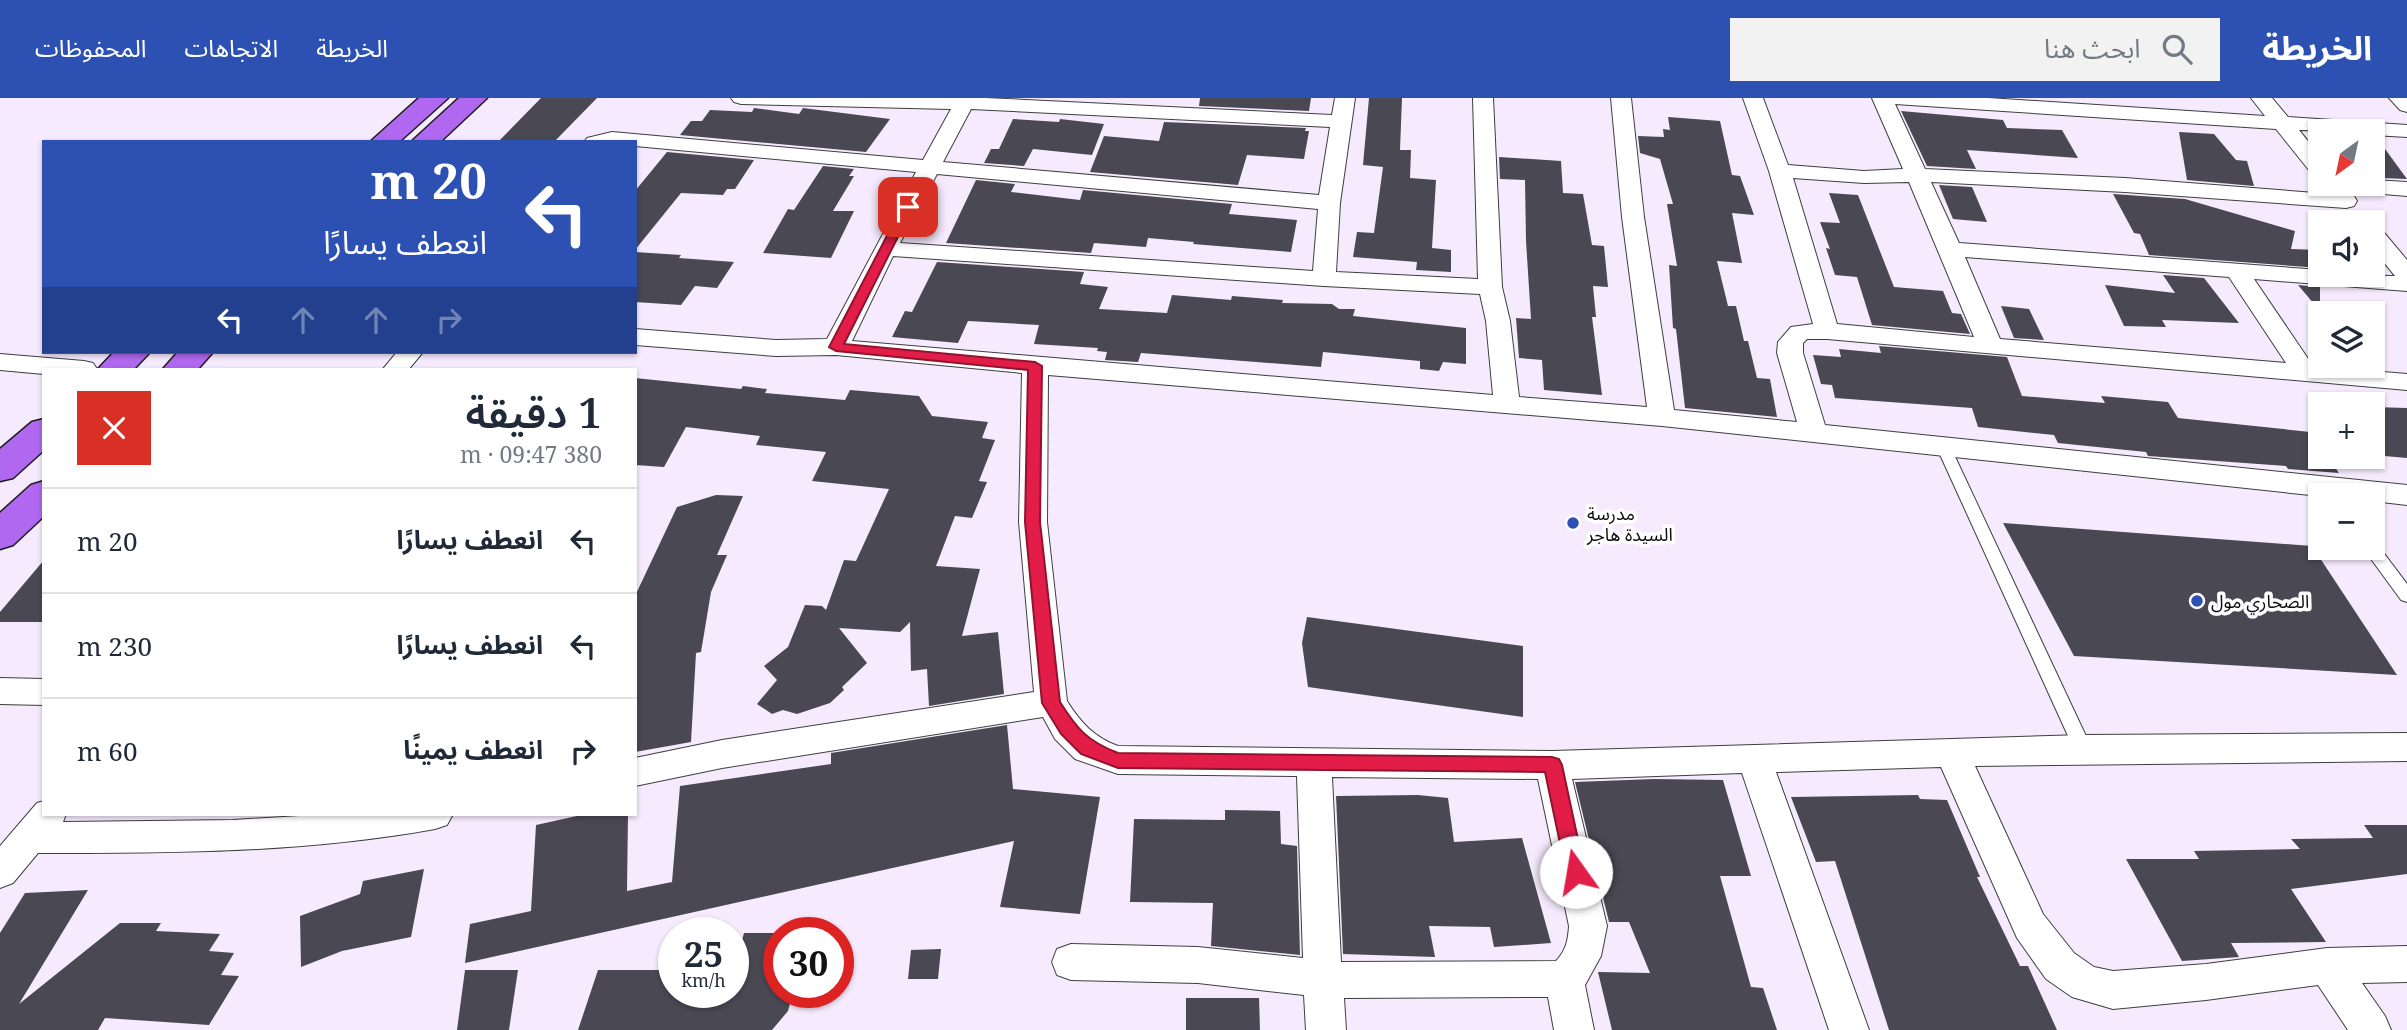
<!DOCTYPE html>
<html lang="ar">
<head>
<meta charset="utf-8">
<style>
  :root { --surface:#fff; --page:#f2f2f3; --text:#1f2937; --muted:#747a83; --line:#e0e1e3; --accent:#2c51b2 }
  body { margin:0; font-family:"Noto Serif","Noto Sans Arabic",serif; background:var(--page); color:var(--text); direction:rtl; height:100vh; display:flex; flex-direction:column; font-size:26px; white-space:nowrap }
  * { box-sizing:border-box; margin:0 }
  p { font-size:23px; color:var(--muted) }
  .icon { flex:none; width:38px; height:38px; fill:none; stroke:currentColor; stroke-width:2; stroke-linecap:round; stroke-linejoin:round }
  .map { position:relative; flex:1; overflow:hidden; direction:ltr }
  .side { position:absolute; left:42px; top:270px; width:595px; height:448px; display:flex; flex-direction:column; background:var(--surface); border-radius:0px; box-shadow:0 2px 5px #0004; direction:rtl }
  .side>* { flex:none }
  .guide { position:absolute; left:42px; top:42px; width:595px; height:214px; border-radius:0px; box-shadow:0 2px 5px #0004; direction:rtl; background:#2c51b2; color:#fff; overflow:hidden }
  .needle { width:46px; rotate:213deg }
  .buttons { position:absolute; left:2308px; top:21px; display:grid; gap:14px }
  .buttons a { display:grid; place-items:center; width:77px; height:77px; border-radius:0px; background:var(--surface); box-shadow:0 2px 5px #0004; font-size:35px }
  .speed { position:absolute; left:658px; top:819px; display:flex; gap:14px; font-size:35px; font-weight:700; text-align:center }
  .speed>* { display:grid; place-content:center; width:91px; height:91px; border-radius:50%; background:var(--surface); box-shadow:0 2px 5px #0004; line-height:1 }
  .speed small { font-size:18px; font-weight:400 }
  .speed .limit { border:10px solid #d22; background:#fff; color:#111 }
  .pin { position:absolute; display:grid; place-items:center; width:60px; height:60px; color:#fff; margin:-30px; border-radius:14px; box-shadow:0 4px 10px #0006 }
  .me { position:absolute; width:77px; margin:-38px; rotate:347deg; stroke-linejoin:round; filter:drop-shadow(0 0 5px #0008) }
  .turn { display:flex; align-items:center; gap:24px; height:147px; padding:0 35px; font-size:32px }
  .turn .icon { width:91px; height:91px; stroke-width:2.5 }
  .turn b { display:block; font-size:49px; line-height:60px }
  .lanes { display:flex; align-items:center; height:66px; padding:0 35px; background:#0003; justify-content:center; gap:35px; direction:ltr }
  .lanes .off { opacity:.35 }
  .round { display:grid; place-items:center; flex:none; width:74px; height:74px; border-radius:0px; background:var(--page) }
  .summary { display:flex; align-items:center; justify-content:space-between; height:119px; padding:0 35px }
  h1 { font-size:42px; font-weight:600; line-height:52px }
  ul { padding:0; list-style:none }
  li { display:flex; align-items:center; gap:21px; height:105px; padding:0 35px; border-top:2px solid var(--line) }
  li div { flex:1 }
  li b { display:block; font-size:26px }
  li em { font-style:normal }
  header { display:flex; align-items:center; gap:42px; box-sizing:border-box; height:98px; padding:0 35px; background:var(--accent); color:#fff }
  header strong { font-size:33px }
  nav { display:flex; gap:38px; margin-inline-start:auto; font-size:24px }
  .search { width:490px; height:63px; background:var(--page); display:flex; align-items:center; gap:18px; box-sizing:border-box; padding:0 24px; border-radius:0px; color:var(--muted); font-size:26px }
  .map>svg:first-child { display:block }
  .building { fill:#4a4853 }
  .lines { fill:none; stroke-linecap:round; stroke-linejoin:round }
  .lane-casing { stroke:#3e3e3e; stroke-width:2 }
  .street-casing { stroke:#3e3e3e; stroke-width:2 }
  .primary-casing { stroke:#1c1c1c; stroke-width:3 }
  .lane { fill:#fff; fill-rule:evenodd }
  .street { fill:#fff; fill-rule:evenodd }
  .primary { fill:#b068f0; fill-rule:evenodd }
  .route { fill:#e11d48; stroke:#92132f; stroke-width:2 }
  .poi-dot { fill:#2c51b2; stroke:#fff; stroke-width:2.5 }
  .labels { text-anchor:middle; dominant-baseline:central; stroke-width:7; stroke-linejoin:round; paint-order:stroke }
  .poi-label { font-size:18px; fill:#0b0b0b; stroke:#fff; text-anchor:start }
</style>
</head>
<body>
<header>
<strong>الخريطة</strong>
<div class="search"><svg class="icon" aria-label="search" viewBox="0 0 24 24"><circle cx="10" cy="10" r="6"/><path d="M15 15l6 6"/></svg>ابحث هنا</div>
<nav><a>الخريطة</a><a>الاتجاهات</a><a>المحفوظات</a></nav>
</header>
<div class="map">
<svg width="2407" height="932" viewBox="0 0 2407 932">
  <rect width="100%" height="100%" fill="#f6ebfe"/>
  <g class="building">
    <polygon points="541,0 597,0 554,44 498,44"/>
    <polygon points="1200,0 1311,0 1309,13 1199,8"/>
    <polygon points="1369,0 1402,0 1400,52 1411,52 1410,80 1436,82 1432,150 1451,152 1451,174 1416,172 1417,164 1353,159 1357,134 1374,135 1383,69 1363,67"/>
    <polygon points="754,10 799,16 803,10 890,21 866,54 680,37 691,23 702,23 710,12 752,14"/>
    <polygon points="1901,13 2003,22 2007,30 2062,32 2078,60 1967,52 1976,71 1927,68"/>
    <polygon points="1668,19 1720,23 1732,77 1740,78 1754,117 1732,115 1742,165 1717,163 1728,208 1736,208 1744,243 1748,243 1757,280 1770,281 1777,319 1685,310 1676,231 1673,230 1669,167 1677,168 1667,106 1673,106 1660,61 1640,55 1638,38 1664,39 1663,31 1670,32"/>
    <polygon points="1013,21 1059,24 1060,21 1104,26 1092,57 1033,51 1024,68 984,65 991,51 999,51"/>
    <polygon points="1164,24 1306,30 1305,33 1309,33 1304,61 1247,57 1238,87 1090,74 1104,38 1159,43"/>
    <polygon points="2179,34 2214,36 2236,62 2247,63 2254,88 2187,82"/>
    <polygon points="2373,40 2377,40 2407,81 2381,80 2373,71"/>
    <polygon points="667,54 754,62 735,91 727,91 723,97 681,95 635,152 635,93"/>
    <polygon points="1499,59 1561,63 1563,95 1583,96 1592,147 1604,148 1608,189 1593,188 1596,219 1592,219 1602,297 1544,292 1542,262 1519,260 1516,220 1531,221 1526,143 1525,82 1500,81"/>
    <polygon points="823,68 854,71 849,78 854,78 833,113 854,113 831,160 763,155 788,111 794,112"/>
    <polygon points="976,82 1015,86 1011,94 1080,102 1083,92 1232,106 1229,116 1297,122 1291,154 1193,146 1194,144 1148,140 1146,149 1094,145 1091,155 946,145"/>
    <polygon points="1939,87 1972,89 1987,124 1953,121"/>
    <polygon points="1829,95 1858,97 1894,189 1943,193 1952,215 1961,216 1970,236 1872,227 1857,179 1835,177 1826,150 1830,151 1820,124 1840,125"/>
    <polygon points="2113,96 2185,101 2295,133 2291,151 2320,152 2320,170 2149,157 2140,136 2134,135"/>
    <polygon points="635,154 681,157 679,160 734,164 717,190 695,188 681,207 635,204"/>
    <polygon points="937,164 1084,174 1080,186 1108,189 1099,211 1167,215 1172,197 1231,202 1232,198 1283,202 1282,205 1332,206 1339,211 1355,211 1353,218 1466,230 1466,266 1443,264 1439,273 1420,271 1420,263 1323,254 1321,269 1141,255 1138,264 1105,262 1107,254 1097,253 1098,250 1034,246 1039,227 968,223 958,245 892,239 905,213 912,214"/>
    <polygon points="2163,177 2204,180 2239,225 2162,222 2166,229 2124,228 2105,187 2175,195"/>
    <polygon points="2298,187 2320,189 2320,213"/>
    <polygon points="2001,208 2029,211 2044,242 2014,240"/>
    <polygon points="1879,248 2007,259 2022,298 2105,305 2101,298 2168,304 2178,320 2320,335 2320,359 2328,359 2339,375 2288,371 2286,368 2148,358 2146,354 2058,345 2054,337 1978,329 1972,310 1835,300 1832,287 1821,286 1813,257 1841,259 1839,251 1881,255"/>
    <polygon points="635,280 741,291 743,288 767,291 765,295 845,302 850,292 919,298 932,318 988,324 982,340 995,342 979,383 987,384 972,420 955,418 936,468 980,471 962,538 998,534 1004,596 929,608 927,571 911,573 910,524 900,534 839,530 867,565 842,589 844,592 830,605 797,616 783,612 772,616 757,606 777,582 764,568 788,549 805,507 822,508 826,512 844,462 856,463 889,391 812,383 826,354 756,347 760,338 686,329 664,369 635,367"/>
    <polygon points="2373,309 2407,310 2407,360 2373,357"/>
    <polygon points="716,397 743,398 717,457 727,457 711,494 701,554 696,555 691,644 635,654 635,498 677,409"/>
    <polygon points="2003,425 2312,448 2397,577 2074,558"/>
    <polygon points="44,462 44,524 0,524 0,514"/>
    <polygon points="1307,519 1523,548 1523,619 1308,589 1302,545"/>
    <polygon points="1007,627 1013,691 1100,699 1080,816 1000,809 1014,743 465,865 470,826 531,813 536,727 586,716 628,716 627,793 672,784 680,688 831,666 831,655"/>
    <polygon points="1654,681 1723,682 1751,778 1720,778 1751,889 1763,890 1777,932 1612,932 1598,874 1650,875 1629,824 1609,824 1575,684"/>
    <polygon points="1418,697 1448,700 1454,744 1522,740 1551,845 1494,849 1490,829 1429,828 1435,859 1343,856 1336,698"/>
    <polygon points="1918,697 1920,701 1947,702 1980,779 1977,779 2020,868 2028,868 2057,932 1889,932 1835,763 1816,764 1791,699"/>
    <polygon points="1225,712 1280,713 1281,746 1297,748 1300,857 1211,848 1213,805 1130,804 1134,721 1225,722"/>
    <polygon points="2364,727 2407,727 2407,776 2291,791 2326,844 2231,845 2239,859 2182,863 2126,761 2199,761 2194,753 2300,751 2291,741 2373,740"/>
    <polygon points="424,771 411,839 342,853 301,869 300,818 360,796 363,783"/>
    <polygon points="88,792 19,906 120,825 161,825 156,833 220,836 209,853 234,855 221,877 239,878 209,927 105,920 98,932 0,932 0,835 25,795"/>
    <polygon points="744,835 779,835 779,894 793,894 788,913 772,932 578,932 598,872 674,872 674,894 733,894 733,876"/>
    <polygon points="941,851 938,881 908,881 911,852"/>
    <polygon points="465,872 518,872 509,932 457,932"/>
    <polygon points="1186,900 1259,900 1260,932 1186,932"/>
  </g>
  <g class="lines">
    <defs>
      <g id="lane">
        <polygon points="1944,345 1951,350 2092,651 2089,656 2083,658 2077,656 2074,651 1937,350"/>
        <polygon points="2373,445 2377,446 2407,486 2407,504 2401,502 2363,450 2373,450"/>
      </g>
      <g id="street">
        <path d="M731 0H985L1332 17 1335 0H1355L1340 105 1336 174 1478 181 1473 0H1493L1502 189 1510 223 1519 299 1647 309 1622 119 1611 0H1631L1644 119 1674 312 1797 324 1777 255 1778 244 1791 229 1813 226 1769 73 1743 0H1763L1788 67 1864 73 1903 71 1872 0H1988L2265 18 2251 0H2272L2288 19 2407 27V39L2373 37V33L2299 32 2320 58V77L2312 76 2276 31 1895 6 1925 71 2125 80 2354 98 2357 103 2354 108 2346 110 2125 94 1931 84 1959 145 2320 172V177L2395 178 2373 151V129L2381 131 2407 162V193L2254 181 2313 268 2407 276V292L1827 241H1807L1803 245V255L1825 327 2407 387V407L2373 403V397L2320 398 1662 328 1048 277 1047 424 1067 603C1081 625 1094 639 1118 648L1552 653 2083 637 2407 635V663L1975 668 2043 816 2074 855 2094 869 2113 873 2206 866 2327 850 2407 848V884L2362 885 2385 918 2391 932H2348L2318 887 2206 902 2113 911 2072 899 2046 881 2017 840 1941 669 1776 674 1869 932H1829L1742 675 1572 681 1607 828 1601 858 1585 887 1594 932H1554L1548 899 1344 900 1346 932H1306L1304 897 1198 885 1071 882 1057 877 1052 864 1057 851 1071 846 1198 849 1303 860 1297 678 1118 676 1075 661 1055 641 1043 619 722 670 635 688V660L722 642 1034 594 1019 424 1022 275 836 257 776 258 635 247V231L776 242 827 241 916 74 635 48V44H584L587 40 612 34 923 62 951 11 741 6 734 4ZM971 11 1330 29 1319 97 943 64ZM937 76 1318 111 1313 173 900 145ZM1793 80 1864 85 1909 84 1974 239 1837 226ZM893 158 1324 188 1480 196 1486 223 1493 297 852 243ZM1965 159 2229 179 2286 265 2000 241ZM1332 679 1538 681 1569 828C1568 843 1566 852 1556 863L1341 864Z"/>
        <polygon points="2389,0 2407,0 2407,14 2400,12"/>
        <polygon points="2373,82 2407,84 2407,98 2335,92 2327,91 2324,86 2373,86"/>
        <polygon points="397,254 423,254 409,271 383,271"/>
        <polygon points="0,256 84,263 93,265 97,271 44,271 44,276 0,272"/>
        <polygon points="0,580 44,581 44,607 0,606"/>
        <path d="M44 703V716H66L63 724 233 722 333 716H453L447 727 435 731C303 755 172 755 38 755L13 785 0 790V748L37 705Z"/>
      </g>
      <g id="primary">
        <polygon points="419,0 448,0 399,44 370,44"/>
        <polygon points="459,0 487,0 440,44 411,44"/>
        <polygon points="114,254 150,254 134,271 98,271"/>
        <polygon points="178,254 213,254 198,271 163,271"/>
        <polygon points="44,321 44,352 13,380 0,383 0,351 32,324"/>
        <polygon points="44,383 44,418 13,447 0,451 0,415 31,387"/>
      </g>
    </defs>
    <use href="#lane" class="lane-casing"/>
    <use href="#street" class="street-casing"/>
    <use href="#primary" class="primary-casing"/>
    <use href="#lane" class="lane"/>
    <use href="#street" class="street"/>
    <use href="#primary" class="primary"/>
  </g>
  <path class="route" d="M908 106 913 109 844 246 1035 264 1042 268 1040 424 1060 604C1077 631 1087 643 1118 655L1552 659 1559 661 1562 667 1585 774 1583 781 1576 783 1569 781 1566 774 1545 674 1118 670 1081 656 1061 636 1042 605 1025 424 1028 272 836 253 829 249 902 109Z"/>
  <g class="poi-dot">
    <circle cx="1573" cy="425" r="7"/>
    <circle cx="2197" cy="503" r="7"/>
  </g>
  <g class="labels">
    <g class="poi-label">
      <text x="1587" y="415">مدرسة<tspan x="1587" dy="21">السيدة هاجر</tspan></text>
      <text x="2211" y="503">الصحاري مول</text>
    </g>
  </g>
</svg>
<div class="buttons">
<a><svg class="needle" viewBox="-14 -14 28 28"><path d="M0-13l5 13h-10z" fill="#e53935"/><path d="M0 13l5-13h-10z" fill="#747a83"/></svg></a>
<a><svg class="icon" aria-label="sound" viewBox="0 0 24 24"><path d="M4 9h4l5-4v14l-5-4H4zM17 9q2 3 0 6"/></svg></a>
<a><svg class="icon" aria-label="layers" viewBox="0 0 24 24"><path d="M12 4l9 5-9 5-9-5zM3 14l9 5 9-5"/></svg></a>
<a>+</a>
<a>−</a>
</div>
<div class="speed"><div>25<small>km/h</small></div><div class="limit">30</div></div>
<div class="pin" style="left:908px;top:109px;background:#d93025"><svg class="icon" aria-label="arrive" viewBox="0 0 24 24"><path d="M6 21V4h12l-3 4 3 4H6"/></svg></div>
<svg class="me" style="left:1576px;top:774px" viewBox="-20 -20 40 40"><circle r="19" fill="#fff"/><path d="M0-13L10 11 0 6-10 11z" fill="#e11d48"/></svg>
<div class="guide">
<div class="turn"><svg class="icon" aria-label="left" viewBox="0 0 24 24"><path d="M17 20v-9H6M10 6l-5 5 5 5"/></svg><div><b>20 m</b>انعطف يسارًا</div></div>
<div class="lanes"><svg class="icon" aria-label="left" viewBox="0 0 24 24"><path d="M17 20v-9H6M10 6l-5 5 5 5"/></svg><svg class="icon off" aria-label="ahead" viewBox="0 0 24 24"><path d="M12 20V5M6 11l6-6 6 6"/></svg><svg class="icon off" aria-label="ahead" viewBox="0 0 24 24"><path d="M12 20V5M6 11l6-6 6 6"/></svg><svg class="icon off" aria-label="right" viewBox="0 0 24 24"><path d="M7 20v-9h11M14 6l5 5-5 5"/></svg></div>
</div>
<section class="side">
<div class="summary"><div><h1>1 دقيقة</h1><p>380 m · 09:47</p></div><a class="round" style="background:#d93025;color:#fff"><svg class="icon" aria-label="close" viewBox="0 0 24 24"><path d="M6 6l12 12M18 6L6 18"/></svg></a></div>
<ul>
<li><svg class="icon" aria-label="left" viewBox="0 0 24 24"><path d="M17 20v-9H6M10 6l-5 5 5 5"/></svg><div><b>انعطف يسارًا</b></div><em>20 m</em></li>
<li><svg class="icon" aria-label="left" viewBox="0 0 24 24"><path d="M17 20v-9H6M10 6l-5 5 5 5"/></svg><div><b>انعطف يسارًا</b></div><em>230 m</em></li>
<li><svg class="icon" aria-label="right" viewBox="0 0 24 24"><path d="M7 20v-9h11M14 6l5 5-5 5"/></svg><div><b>انعطف يمينًا</b></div><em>60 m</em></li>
</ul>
</section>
</div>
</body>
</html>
